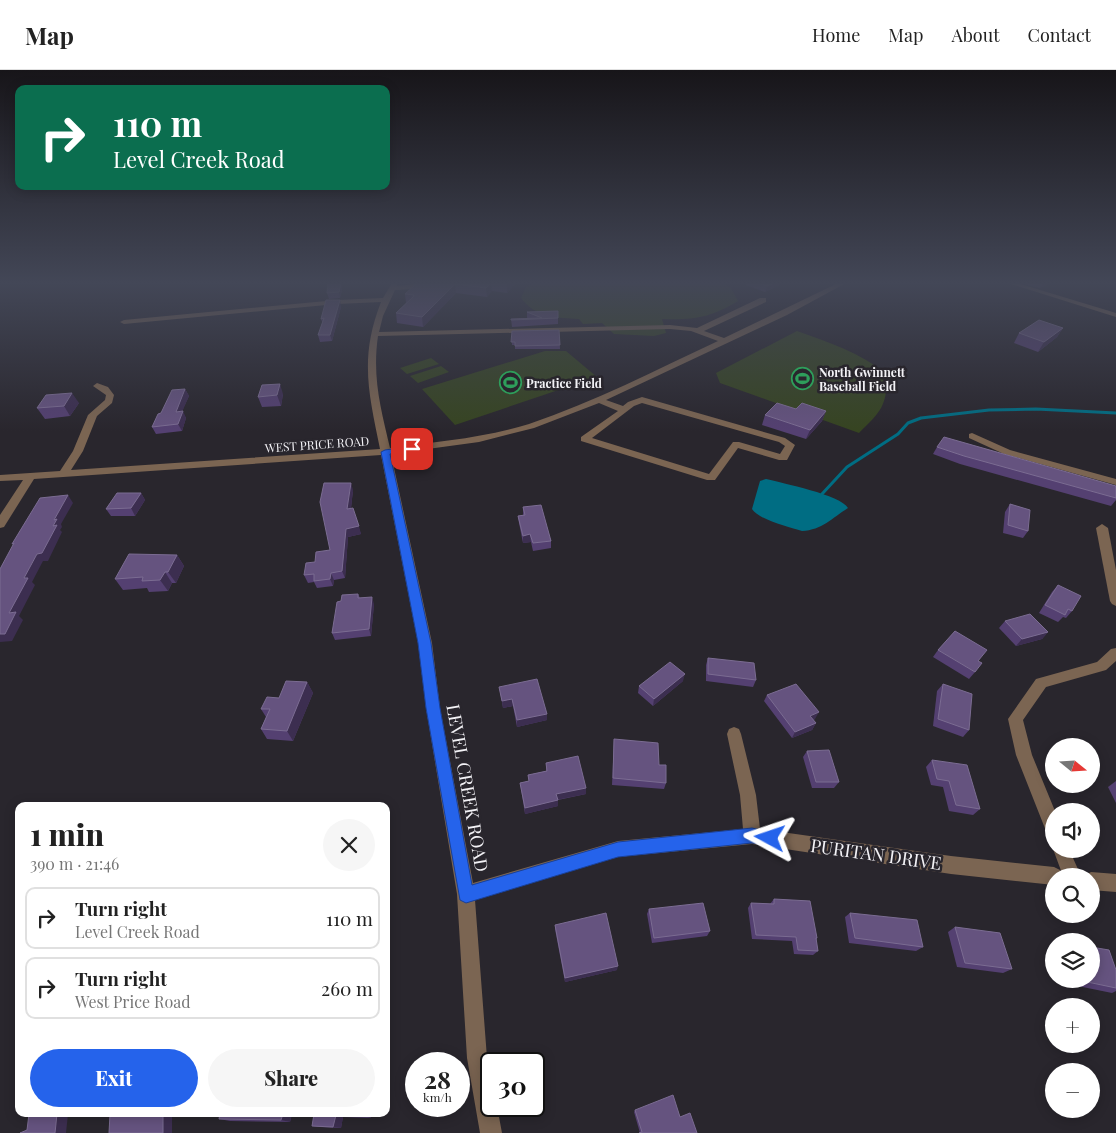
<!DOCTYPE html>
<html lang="en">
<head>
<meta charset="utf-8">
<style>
  :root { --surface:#fff; --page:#f6f6f6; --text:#222; --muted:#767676; --line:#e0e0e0; --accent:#2563eb }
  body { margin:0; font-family:"Playfair Display",serif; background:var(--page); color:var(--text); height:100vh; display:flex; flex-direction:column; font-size:19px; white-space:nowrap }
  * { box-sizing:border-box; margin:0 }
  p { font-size:16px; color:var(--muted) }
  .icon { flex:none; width:28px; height:28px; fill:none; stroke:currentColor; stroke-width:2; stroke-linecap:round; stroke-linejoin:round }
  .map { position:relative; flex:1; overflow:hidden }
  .details { position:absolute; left:15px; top:732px; width:375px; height:315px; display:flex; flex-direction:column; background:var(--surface); border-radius:10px; box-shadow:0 2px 12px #0003 }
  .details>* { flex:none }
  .guide { position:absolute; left:15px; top:15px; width:375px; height:105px; border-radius:10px; box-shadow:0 2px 12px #0003; background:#0b6e4f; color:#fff; overflow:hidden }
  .needle { width:32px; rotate:108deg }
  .fabs { position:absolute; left:1045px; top:668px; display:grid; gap:10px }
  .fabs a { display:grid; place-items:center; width:55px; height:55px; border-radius:50%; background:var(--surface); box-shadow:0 2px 12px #0003; font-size:25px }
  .speed { position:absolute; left:405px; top:982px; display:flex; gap:10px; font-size:25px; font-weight:700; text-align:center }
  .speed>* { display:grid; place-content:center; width:65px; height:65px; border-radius:50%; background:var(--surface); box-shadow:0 2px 12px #0003; line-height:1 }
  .speed small { font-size:12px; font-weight:400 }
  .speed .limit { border:2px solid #111; border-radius:8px; background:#fff; color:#111 }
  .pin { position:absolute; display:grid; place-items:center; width:42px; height:42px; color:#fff; margin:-21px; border-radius:10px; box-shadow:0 2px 8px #0006 }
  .me { position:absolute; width:55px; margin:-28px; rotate:275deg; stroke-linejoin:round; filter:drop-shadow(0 0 4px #0008) }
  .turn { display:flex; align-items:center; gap:18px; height:105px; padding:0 15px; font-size:22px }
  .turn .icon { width:65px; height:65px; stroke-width:2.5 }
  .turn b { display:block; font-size:35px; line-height:42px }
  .round { display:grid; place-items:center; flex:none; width:52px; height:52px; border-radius:26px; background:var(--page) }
  .overview { display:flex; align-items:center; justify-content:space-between; height:85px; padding:0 15px }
  h1 { font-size:30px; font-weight:800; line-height:38px }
  .button { display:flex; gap:10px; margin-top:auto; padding:10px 15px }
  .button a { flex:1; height:58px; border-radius:30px; background:var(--accent); color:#fff; font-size:20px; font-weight:800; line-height:58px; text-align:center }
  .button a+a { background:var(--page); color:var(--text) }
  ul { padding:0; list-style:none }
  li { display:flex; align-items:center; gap:15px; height:62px; margin:0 10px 8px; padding:0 5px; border:2px solid var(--line); border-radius:10px }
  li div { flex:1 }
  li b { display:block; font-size:19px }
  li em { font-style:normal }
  header { display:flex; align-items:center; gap:30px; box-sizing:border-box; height:70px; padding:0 25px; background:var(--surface); border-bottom:1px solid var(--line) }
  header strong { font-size:24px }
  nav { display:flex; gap:28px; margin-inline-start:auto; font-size:18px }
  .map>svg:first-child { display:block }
  .green { fill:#364421 }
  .water { fill:#006d83 }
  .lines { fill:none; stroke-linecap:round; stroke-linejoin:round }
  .stream { stroke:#006d83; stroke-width:3 }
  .minor { fill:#7b6552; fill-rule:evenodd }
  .wall { fill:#544071 }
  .shaded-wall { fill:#3c2e50 }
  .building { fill:#65537f; stroke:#7b6c92 }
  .route { fill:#2563eb; stroke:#184099 }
  .labels { text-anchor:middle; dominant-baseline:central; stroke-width:5; stroke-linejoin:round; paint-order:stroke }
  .far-poi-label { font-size:12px; font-weight:bold; fill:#f3f2f6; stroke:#29262d; text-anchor:start }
  .far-street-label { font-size:12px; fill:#f3f2f6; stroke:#29262d }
  .near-street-label { font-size:18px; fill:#f3f2f6; stroke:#29262d }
</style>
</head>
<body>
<header>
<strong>Map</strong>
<nav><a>Home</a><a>Map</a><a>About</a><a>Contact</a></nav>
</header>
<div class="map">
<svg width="1116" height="1063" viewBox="0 0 1116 1063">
  <rect width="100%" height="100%" fill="#29262d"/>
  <g class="green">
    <path d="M534 213H722L731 218 738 231C710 248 694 250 662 249L666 263 654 266 614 264 602 253 583 254 579 249C557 248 535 247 521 228L526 217Z"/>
    <path d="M797 261C829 272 860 283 887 304 887 337 881 341 859 363L720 313 716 303Z"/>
    <polygon points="545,281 566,281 597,307 455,355 422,319"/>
    <polygon points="431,288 439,294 407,304 400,298"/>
    <polygon points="441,296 449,302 418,313 410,306"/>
  </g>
  <path class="water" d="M766 409C782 413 841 425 848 438 832 448 822 460 802 461 789 457 759 450 752 439L760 411Z"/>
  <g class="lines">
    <polyline class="stream" points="822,424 847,397 898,364 908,353 921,348 989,340 1036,339 1116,343"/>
    <g class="minor">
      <path d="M392 213H398L397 216 423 213 415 219 395 220 383 246 379 262 670 255 697 258 760 228H766V232L704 261 724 268 838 213H846L787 245 606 330 623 336 628 332 642 327 785 368 795 375 787 390H779L738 378 715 410H707L581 371V367L618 341 599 333 534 358 479 372 391 384 432 573 440 638 473 813 618 771 743 759 740 725 727 664 729 659 734 657 739 659 741 664 756 725 760 759 951 786 1054 797 1060 800 1063 806H1054V815L951 804 752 774 618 787 475 830 487 988 491 1008V1036H497L502 1063H480L467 988 457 824 426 638 418 573 381 385 34 409 4 457 0 458V445L23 410 0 411V405L60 401 73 381 88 345 105 330 106 325 93 316 97 313 108 317 114 325 112 333 97 346 83 381 71 400 380 379C369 324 359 288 381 232L337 234 124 254 120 252 124 250 337 230 383 228ZM670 259 691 261 718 271C656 300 594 332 529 354 484 368 436 372 390 378 381 339 372 308 378 266ZM642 333 779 372 785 376 780 384 739 372H733L709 404 592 368 634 336Z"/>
      <polygon points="1008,213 1017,213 1116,243 1116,247"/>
      <polygon points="972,363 1010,380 1116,409 1116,415 1004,384 969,368 969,364"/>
      <polygon points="1102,454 1108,458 1116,500 1116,536 1112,534 1110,531 1096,458"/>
      <polygon points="1116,578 1116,591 1106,600 1046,617 1023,650 1032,685 1055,741 1054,768 1048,766 1016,685 1008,649 1036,609 1097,592 1111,579"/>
      <polygon points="1054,776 1054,779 1069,779 1081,806 1063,806 1053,779"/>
      <polygon points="1091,802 1116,804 1116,822 1091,820 1091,806 1084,806"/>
    </g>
  </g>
  <g class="wall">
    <polygon points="342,213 342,220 340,228 329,229 327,223"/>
    <polygon points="417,213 516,213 507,223 492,221 487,227 456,223 423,257 397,253 396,243 406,233 405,224"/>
    <polygon points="746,213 780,213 779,215 765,222 746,215"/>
    <polygon points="1020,213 1051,213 1040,218"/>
    <polygon points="341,237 332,271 320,272 318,265 323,254 321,249"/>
    <polygon points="558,241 558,254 512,257 511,249 527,248 527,242"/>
    <polygon points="1063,258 1057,267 1038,282 1014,273 1019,263"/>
    <polygon points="559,260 560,279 515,279 515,275 512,275 512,261"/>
    <polygon points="185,319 189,326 182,341 186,348 182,361 156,364 152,357 161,343"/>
    <polygon points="283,324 281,336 262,337 258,327"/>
    <polygon points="79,333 70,346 45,349 37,338"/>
    <polygon points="796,339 826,341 822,351 806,369 762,355 765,345"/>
    <polygon points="937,377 1116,416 1116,430 1111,436 960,394 933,384"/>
    <polygon points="353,420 351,438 361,464 348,467 345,508 334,510 333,516 317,518 314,512 308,513 304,505 315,492 330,480"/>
    <polygon points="141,423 145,430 135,446 111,446 106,439"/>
    <polygon points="1010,434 1028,461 1023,468 1003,463 1005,442"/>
    <polygon points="523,437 551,471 551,478 533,481 531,472 523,473 519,453 518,446 523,445"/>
    <polygon points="177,485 184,496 176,513 172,513 168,521 149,522 147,518 123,520 115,509"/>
    <polygon points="1058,515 1072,541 1066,548 1063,547 1058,552 1039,543 1052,522"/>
    <polygon points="358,524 360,528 374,534 371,566 335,570 332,563 341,531"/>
    <polygon points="1005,551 1048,562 1042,569 1016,576 999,558"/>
    <polygon points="938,580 975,602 969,609 933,587"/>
    <polygon points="708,588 756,610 753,617 706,611 706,595"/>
    <polygon points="683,611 653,636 638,623 639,616"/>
    <polygon points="307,612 313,623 293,671 267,669 261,659 266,647 261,639"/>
    <polygon points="943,614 969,660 963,667 933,656 937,621"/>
    <polygon points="499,617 547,650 517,657 513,636 503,638"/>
    <polygon points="767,625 815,649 813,650 816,653 812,660 792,668 764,631"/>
    <polygon points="614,669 659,695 666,713 664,719 612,715"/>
    <polygon points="807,681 839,712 834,718 812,718 803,687"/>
    <polygon points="932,690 980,739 973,745 949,741 943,717 931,715 926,697"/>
    <polygon points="546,693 586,724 558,730 558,736 525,744 520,713 529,711 528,705 546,701"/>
    <polygon points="1116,711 1116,733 1108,717"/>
    <polygon points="774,829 817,868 816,870 818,881 813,885 794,884 792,871 752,869 748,838 751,833 770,834"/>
    <polygon points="649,839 710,861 707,866 652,873 647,844"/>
    <polygon points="850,843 923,877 916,881 849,873 845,847"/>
    <polygon points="555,855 617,900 565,912 555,859"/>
    <polygon points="955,857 1012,899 1003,903 957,897 948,862"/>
    <polygon points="1116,900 1116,921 1112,923 1063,913 1062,909 1091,909"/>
    <polygon points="635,1040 680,1047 640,1063 634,1042"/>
    <polygon points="292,1044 290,1052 230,1051 219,1049"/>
    <polygon points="314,1044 371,1044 371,1048 343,1047 341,1058 320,1057 312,1056"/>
  </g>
  <g class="shaded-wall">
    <polygon points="341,213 342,213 342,220 340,228 339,222"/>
    <polygon points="491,213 492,221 487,227 486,218"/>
    <polygon points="508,213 516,213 507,223 507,214"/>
    <polygon points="774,213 780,213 779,215 765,222 767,216"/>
    <polygon points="1044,213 1051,213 1040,218"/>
    <polygon points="455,214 456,223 423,257 422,247"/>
    <polygon points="340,230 341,237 332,271 330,265"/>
    <polygon points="1063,258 1057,267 1038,282 1044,272"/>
    <polygon points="280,314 283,324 281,336 277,325"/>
    <polygon points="185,319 189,326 179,349 176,342"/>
    <polygon points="72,323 79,333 70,346 64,336"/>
    <polygon points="183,341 186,348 182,361 178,354"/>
    <polygon points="826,341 822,351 806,369 810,360"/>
    <polygon points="351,413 353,420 350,447 347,439"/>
    <polygon points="141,423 145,430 135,446 131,438"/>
    <polygon points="68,425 73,433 61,454 62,457 60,460 62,462 48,491 43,491 32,512 35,515 19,546 23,550 12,571 0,572 0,564 24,508 53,456 54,450"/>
    <polygon points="359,456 361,464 348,467 345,508 342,501 346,459"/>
    <polygon points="530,464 531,472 523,473 523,466"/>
    <polygon points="177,485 184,496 176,513 168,502"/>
    <polygon points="165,502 172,513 168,521 160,510"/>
    <polygon points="331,503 334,510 333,516 330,509"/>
    <polygon points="372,527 374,534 371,566 369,559"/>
    <polygon points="1048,562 1042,569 1016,576 1022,569"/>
    <polygon points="685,604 683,611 653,636 654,629"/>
    <polygon points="307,612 313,623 293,671 287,661"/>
    <polygon points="512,629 513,636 503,638 502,631"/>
    <polygon points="819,642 815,649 806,653 810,646"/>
    <polygon points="547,644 547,650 517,657 517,650"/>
    <polygon points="816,653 812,660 792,668 795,662"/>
    <polygon points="586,718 586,724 556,730 556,724"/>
    <polygon points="558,730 558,736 525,744 525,738"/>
    <polygon points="618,896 617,900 565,912 565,908"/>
    <polygon points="57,1044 68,1044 66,1063 55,1063"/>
    <rect x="163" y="1044" width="9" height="19"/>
    <polygon points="283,1044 292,1044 290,1052 281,1050"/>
    <polygon points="365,1044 371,1044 371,1048 364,1046"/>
    <polygon points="336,1045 343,1047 341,1058 333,1057"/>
  </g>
  <g class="building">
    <polygon points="328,213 341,213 339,213 341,213 339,222 327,223"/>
    <polygon points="417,213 491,213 486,218 455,214 422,247 396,243 413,227 414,225 405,224"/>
    <polygon points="757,213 774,213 767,216"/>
    <polygon points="326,230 340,230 330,265 318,265 324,248 321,249"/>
    <polygon points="558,241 558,248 511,250 511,249 542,248 527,242"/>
    <polygon points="1039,250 1063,258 1044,272 1019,263"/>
    <polygon points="559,260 560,275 515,276 515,272 511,272 512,261"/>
    <polygon points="280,314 277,325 258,327 262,315"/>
    <polygon points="185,319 176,342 183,341 178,354 152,357 158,344 161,343 172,320"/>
    <polygon points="72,323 64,336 37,338 46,325"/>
    <polygon points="777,333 796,339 802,333 826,341 810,360 765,345"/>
    <polygon points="944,367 1116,416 1116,428 964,386 937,377"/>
    <polygon points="324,413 351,413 347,439 353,438 359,456 346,459 342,501 331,503 330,509 314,511 314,504 304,505 306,493 315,492 316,482 330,480 320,432"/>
    <polygon points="117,423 141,423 131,438 106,439"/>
    <polygon points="68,425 54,450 57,449 53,456 57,455 42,483 37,484 24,508 28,508 9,543 16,542 5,564 0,564 0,499 14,473 12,474 40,428"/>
    <polygon points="1010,434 1030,440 1028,461 1008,455"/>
    <polygon points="541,435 551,471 533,473 530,464 523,466 518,446 525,445 523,437"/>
    <polygon points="129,484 177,485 168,502 165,502 160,510 142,511 143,507 115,509"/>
    <polygon points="1058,515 1081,526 1072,541 1068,539 1065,545 1045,535"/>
    <polygon points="358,524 358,528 372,527 369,559 332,563 337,532 341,531 342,525"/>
    <polygon points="1030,544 1048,562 1022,569 1005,551"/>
    <polygon points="955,561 987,580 978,591 982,593 975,602 938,580"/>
    <polygon points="708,588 754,593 756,610 708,604"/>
    <polygon points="670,592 685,604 654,629 639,616"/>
    <polygon points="537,609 547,644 517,650 512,629 502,631 499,617"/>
    <polygon points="286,611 307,612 287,661 261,659 270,639 261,639 267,627 279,628"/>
    <polygon points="796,614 819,642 810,646 816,653 795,662 767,625"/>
    <polygon points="943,614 972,624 969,660 938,649"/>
    <polygon points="614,669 658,673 659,695 666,695 666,713 613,708"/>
    <polygon points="829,680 839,712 816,712 807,681"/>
    <polygon points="578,686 586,718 556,724 558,730 525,738 520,713 529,711 528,705 547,701 546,693"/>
    <polygon points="932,690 967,695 980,739 956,735 949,711 937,709"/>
    <polygon points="774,829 810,831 817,868 816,868 818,881 798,880 796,867 756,865 751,833 774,834"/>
    <polygon points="703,833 710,861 654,868 649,839"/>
    <polygon points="606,843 618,896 565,908 555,855"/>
    <polygon points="850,843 917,850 923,877 855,868"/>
    <polygon points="955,857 1000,863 1012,899 965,893"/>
    <polygon points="1091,877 1109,880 1116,900 1116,918 1073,909 1091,909"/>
    <polygon points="673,1025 680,1047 690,1043 697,1063 639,1063 642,1062 635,1040"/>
    <polygon points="29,1044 57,1044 55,1063 20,1063 27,1060"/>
    <polygon points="110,1044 163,1044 163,1063 109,1063"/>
    <polygon points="220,1044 283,1044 281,1050 219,1049"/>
    <polygon points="314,1044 365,1044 364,1046 336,1045 333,1057 312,1056"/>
  </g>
  <linearGradient id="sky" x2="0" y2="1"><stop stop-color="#171519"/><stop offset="0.59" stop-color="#434757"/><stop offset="1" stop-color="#434757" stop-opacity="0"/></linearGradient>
  <rect width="1116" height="361" fill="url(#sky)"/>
  <polygon class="route" points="412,376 415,377 415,381 390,384 431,573 440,638 472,815 618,772 752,758 775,763 777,768 775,774 770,776 752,773 618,787 466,833 460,830 426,638 418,573 381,382 385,380"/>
  <defs>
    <symbol id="stadium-ring" viewBox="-11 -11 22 22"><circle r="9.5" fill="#29262d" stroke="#2e9e5b" stroke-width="1.5"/><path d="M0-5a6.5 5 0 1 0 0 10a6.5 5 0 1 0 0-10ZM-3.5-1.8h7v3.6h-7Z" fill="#2e9e5b"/></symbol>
  </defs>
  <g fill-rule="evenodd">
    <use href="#stadium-ring" x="790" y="296" width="25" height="25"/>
    <use href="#stadium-ring" x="498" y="300" width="25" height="25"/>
  </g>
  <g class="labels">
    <g class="far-poi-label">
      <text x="819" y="302">North Gwinnett<tspan x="819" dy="14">Baseball Field</tspan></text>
      <text x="526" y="313">Practice Field</text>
    </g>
    <g class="far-street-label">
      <text transform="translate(317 374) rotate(-4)">WEST PRICE ROAD</text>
    </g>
    <g class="near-street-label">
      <text transform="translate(468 718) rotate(80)">LEVEL CREEK ROAD</text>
      <text transform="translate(876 784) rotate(8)">PURITAN DRIVE</text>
    </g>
  </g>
</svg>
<div class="fabs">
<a><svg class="needle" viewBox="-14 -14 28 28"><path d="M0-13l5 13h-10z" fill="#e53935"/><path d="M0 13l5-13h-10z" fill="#767676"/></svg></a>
<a><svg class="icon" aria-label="sound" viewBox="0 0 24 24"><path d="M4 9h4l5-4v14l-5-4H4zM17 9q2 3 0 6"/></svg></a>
<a><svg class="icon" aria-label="search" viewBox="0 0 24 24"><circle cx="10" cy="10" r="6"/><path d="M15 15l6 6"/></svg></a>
<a><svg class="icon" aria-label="layers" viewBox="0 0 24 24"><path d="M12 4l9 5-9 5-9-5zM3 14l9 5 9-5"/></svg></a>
<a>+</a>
<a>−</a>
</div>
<div class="speed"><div>28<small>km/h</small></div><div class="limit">30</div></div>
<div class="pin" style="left:412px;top:379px;background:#d93025"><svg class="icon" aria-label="arrive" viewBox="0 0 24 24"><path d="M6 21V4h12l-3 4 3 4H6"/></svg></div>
<svg class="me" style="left:770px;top:768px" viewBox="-20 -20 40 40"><path d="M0-17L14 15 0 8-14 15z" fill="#2563eb" stroke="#fff" stroke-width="4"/></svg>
<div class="guide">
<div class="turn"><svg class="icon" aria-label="right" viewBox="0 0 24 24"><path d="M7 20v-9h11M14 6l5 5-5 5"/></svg><div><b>110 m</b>Level Creek Road</div></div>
</div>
<section class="details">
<div class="overview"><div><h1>1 min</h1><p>390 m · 21:46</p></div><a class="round"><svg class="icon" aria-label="close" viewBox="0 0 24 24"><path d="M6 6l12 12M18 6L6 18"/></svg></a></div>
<ul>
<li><svg class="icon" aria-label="right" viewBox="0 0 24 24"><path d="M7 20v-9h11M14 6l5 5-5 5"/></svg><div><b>Turn right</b><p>Level Creek Road</p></div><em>110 m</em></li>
<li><svg class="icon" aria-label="right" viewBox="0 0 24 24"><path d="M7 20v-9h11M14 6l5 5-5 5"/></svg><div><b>Turn right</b><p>West Price Road</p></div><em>260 m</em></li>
</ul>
<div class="button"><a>Exit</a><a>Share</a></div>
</section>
</div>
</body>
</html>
